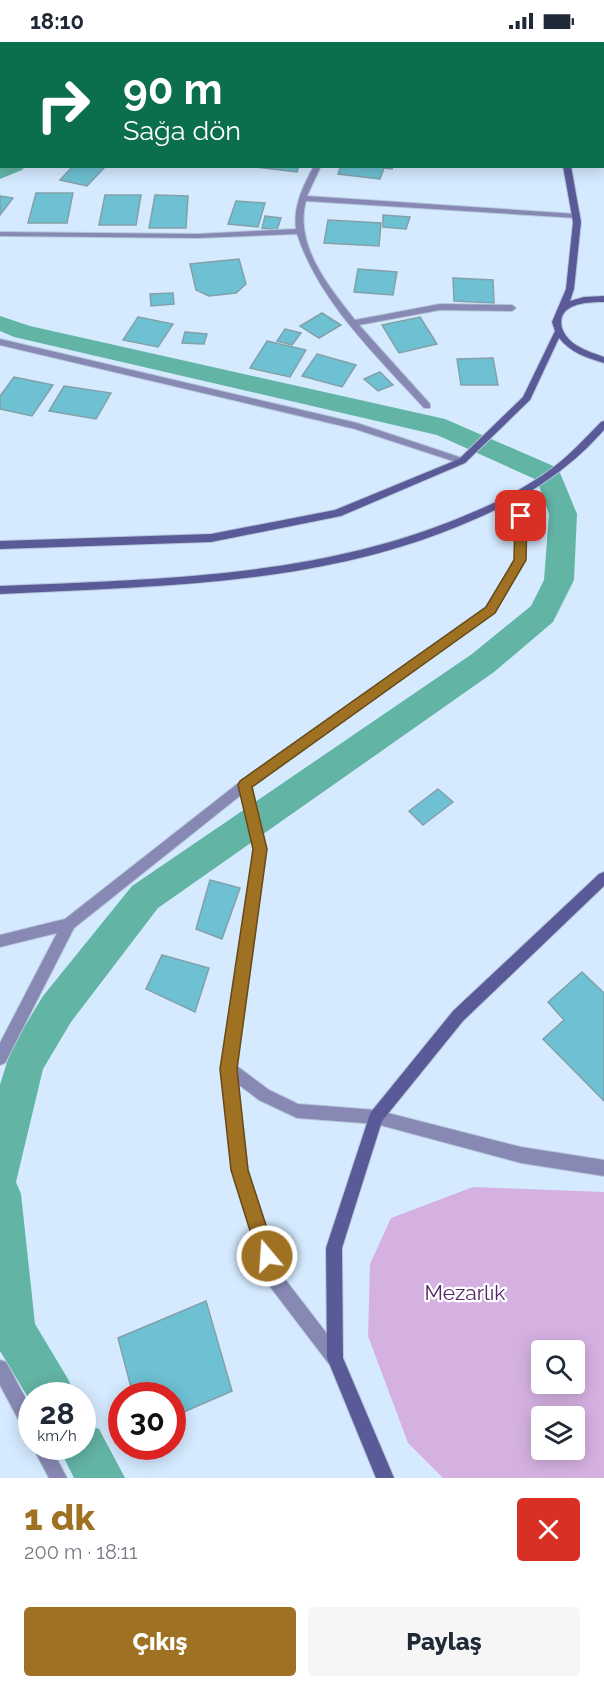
<!DOCTYPE html>
<html lang="tr">
<head>
<meta charset="utf-8">
<style>
  :root { --surface:#fff; --page:#f6f6f7; --text:#1f2937; --muted:#747a83; --accent:#9f7223 }
  body { margin:0; font-family:Raleway,sans-serif; background:var(--page); color:var(--text); height:100vh; display:flex; flex-direction:column; font-size:22px; white-space:nowrap }
  * { box-sizing:border-box; margin:0 }
  p { font-size:20px; color:var(--muted) }
  .icon { flex:none; width:33px; height:33px; fill:none; stroke:currentColor; stroke-width:2; stroke-linecap:round; stroke-linejoin:round }
  .map { position:relative; height:1436px; overflow:hidden }
  .side { display:flex; flex-direction:column; background:var(--surface); flex:1 }
  .side>* { flex:none }
  .banner { position:absolute; left:0px; top:0px; width:604px; height:126px; box-shadow:0 3px 15px #0003; background:#0b6e4f; color:#fff; overflow:hidden }
  .tools { position:absolute; left:531px; top:1298px; display:grid; gap:12px }
  .tools a { display:grid; place-items:center; width:54px; height:54px; border-radius:6px; background:var(--surface); box-shadow:0 3px 15px #0003; font-size:30px }
  .speed { position:absolute; left:18px; top:1340px; display:flex; gap:12px; font-size:30px; font-weight:700; text-align:center }
  .speed>* { display:grid; place-content:center; width:78px; height:78px; border-radius:50%; background:var(--surface); box-shadow:0 3px 15px #0003; line-height:1 }
  .speed small { font-size:15px; font-weight:400 }
  .speed .limit { border:9px solid #d22; background:#fff; color:#111 }
  .pin { position:absolute; display:grid; place-items:center; width:51px; height:51px; color:#fff; margin:-26px; border-radius:12px; box-shadow:0 3px 9px #0006 }
  .me { position:absolute; width:66px; margin:-33px; rotate:342deg; stroke-linejoin:round; filter:drop-shadow(0 0 4px #0008) }
  .turn { display:flex; align-items:center; gap:21px; height:126px; padding:0 24px; font-size:27px }
  .turn .icon { width:78px; height:78px; stroke-width:2.5 }
  .turn b { display:block; font-size:42px; line-height:51px }
  .round { display:grid; place-items:center; flex:none; width:63px; height:63px; border-radius:6px; background:var(--page) }
  .headline { display:flex; align-items:center; justify-content:space-between; height:102px; padding:0 24px }
  h1 { font-size:36px; font-weight:800; line-height:45px; color:var(--accent) }
  .button { display:flex; gap:12px; margin-top:auto; padding:12px 24px }
  .button a { flex:1; height:69px; border-radius:6px; background:var(--accent); color:#fff; font-size:24px; font-weight:800; line-height:69px; text-align:center }
  .button a+a { background:var(--page); color:var(--text) }
  .status { display:flex; justify-content:space-between; align-items:center; height:42px; padding:0 30px; background:var(--surface); direction:ltr }
  .status svg { height:16px; fill:currentColor }
  .map>svg:first-child { display:block }
  .green { fill:#d5b1e2; fill-rule:evenodd }
  .lines { fill:none; stroke-linecap:round; stroke-linejoin:round }
  .canal { fill:#62b4a5; fill-rule:evenodd }
  .building { fill:#6ec0d3; stroke:#82a1a8; stroke-width:1.5 }
  .minor-casing { stroke:#b5c7da; stroke-width:2 }
  .secondary-casing { stroke:#b5c7da; stroke-width:2 }
  .minor { fill:#8789b4; fill-rule:evenodd }
  .secondary { fill:#5b5a98; fill-rule:evenodd }
  .route { fill:#9f7223; stroke:#674a17; stroke-width:1.5 }
  .labels { text-anchor:middle; dominant-baseline:central; stroke-width:4.5; stroke-linejoin:round; paint-order:stroke }
  .near-park-label { font-size:21px; fill:#552665; stroke:#fff }
</style>
</head>
<body>
<div class="status"><b>18:10</b><svg viewBox="0 0 49 12"><path d="M0 12V9h3v3zM5 12V6h3v6zM10 12V3h3v9zM15 12V0h3v12zM26 1h20v11H26zM47 4h2v5h-2z"/></svg></div>
<div class="map">
<svg width="604" height="1436" viewBox="0 0 604 1436">
  <rect width="100%" height="100%" fill="#d5eaff"/>
  <path class="green" d="M473 1145 604 1150V1436H443L408 1401 368 1294 370 1222 391 1176ZM542 1308H574V1341H542ZM542 1374H574V1407H542Z"/>
  <g class="lines">
    <g class="canal">
      <polygon points="457,0 476,0 456,2"/>
      <polygon points="0,123 2,124 25,124 22,128 0,137"/>
      <polygon points="0,274 30,284 445,377 558,426 577,472 574,538 553,580 494,630 158,866 71,980 43,1027 16,1140 21,1152 35,1282 68,1337 75,1353 32,1353 32,1362 0,1309 0,1043 11,1007 43,954 132,844 472,612 531,564 544,538 549,472 537,438 437,393 14,295 0,289"/>
      <polygon points="82,1381 99,1387 125,1436 74,1436 58,1404 82,1404"/>
    </g>
  </g>
  <g class="building">
    <polygon points="73,124 96,124 104,126 87,144 60,138"/>
    <polygon points="247,124 299,124 297,130"/>
    <polygon points="341,124 393,124 392,127 384,126 380,137 338,132"/>
    <polygon points="36,151 73,151 67,181 28,181"/>
    <polygon points="105,153 141,153 136,183 99,183"/>
    <polygon points="155,153 188,154 186,186 149,186"/>
    <polygon points="0,154 13,156 0,173"/>
    <polygon points="236,159 265,161 258,185 228,182"/>
    <polygon points="383,173 410,175 406,187 383,185"/>
    <polygon points="265,174 281,176 277,188 262,186"/>
    <polygon points="328,178 381,181 379,204 324,201"/>
    <polygon points="239,217 246,242 236,251 209,254 196,248 190,222"/>
    <polygon points="358,227 397,230 393,253 354,250"/>
    <polygon points="453,236 493,238 494,261 454,259"/>
    <polygon points="173,251 174,262 151,264 150,252"/>
    <polygon points="322,271 341,283 319,296 300,284"/>
    <polygon points="138,275 173,282 158,305 123,298"/>
    <polygon points="420,275 437,302 399,311 382,283"/>
    <polygon points="285,287 301,291 292,303 277,299"/>
    <polygon points="185,290 207,292 204,302 182,301"/>
    <polygon points="267,299 306,308 290,335 250,326"/>
    <polygon points="317,312 356,323 342,345 302,334"/>
    <polygon points="493,316 498,343 461,343 457,317"/>
    <polygon points="380,330 393,343 378,349 364,337"/>
    <polygon points="14,335 53,343 32,374 0,367 0,354"/>
    <polygon points="64,344 111,351 96,377 49,369"/>
    <polygon points="438,747 453,760 423,783 409,769"/>
    <polygon points="210,838 240,846 222,897 196,887"/>
    <polygon points="162,913 209,926 195,970 146,947"/>
    <polygon points="582,930 604,951 604,1059 543,997 564,978 548,960"/>
    <polygon points="206,1259 232,1349 172,1375 172,1353 133,1353 118,1296"/>
  </g>
  <g class="lines">
    <defs>
      <g id="minor">
        <polygon points="242,0 252,0 239,2"/>
        <polygon points="437,0 444,0 436,2"/>
        <rect x="478" y="0" width="6" height="2"/>
        <rect x="603" y="31" width="1" height="5"/>
        <rect x="0" y="43" width="2" height="4"/>
        <polygon points="0,117 2,117 0,122"/>
        <path d="M314 124H321L307 154 576 172 580 174 576 176 306 159C294 203 329 245 355 278L440 262 512 263 516 266 512 269 440 268 359 283 430 362V366H424C376 313 320 261 297 192L197 196 0 194V190L197 192 296 187C293 164 303 144 314 124Z"/>
        <polygon points="0,297 357,381 465,417 467,419 462,422 459,421 355,387 0,303"/>
        <polygon points="521,448 526,451 525,518 494,571 252,745 266,807 237,1024 269,1048 298,1062 376,1068 521,1105 604,1118 604,1134 521,1121 376,1082 297,1076 259,1058 238,1042 248,1128 281,1232 341,1310 343,1316 341,1322 335,1324 329,1322 268,1242 232,1128 222,1027 254,807 241,753 74,886 5,1021 0,1023 0,1001 57,891 0,905 0,893 65,877 241,739 486,565 515,518 516,451"/>
        <polygon points="0,1318 6,1320 32,1368 32,1394 26,1392 0,1343"/>
        <polygon points="32,1404 50,1404 67,1436 49,1436"/>
      </g>
      <g id="secondary">
        <rect x="542" y="0" width="6" height="2"/>
        <rect x="581" y="0" width="6" height="2"/>
        <rect x="603" y="67" width="1" height="7"/>
        <path d="M563 124H571L581 180 574 247 570 259 584 255 604 254V260C588 260 556 261 562 286 564 292 568 297 573 301 583 308 593 311 604 315V321C587 316 571 311 559 296L530 358 465 421 341 474 211 500 0 507V499L211 492 335 468 459 417 523 355 555 289 552 280 566 247 573 180Z"/>
        <path d="M604 379V388C564 433 521 458 466 481 319 544 157 544 0 552V544C157 537 317 536 464 474 496 461 528 445 555 424 572 411 586 395 601 380Z"/>
        <polygon points="604,830 604,844 463,979 382,1079 342,1206 343,1316 394,1436 376,1436 327,1316 326,1206 369,1075 371,1070 453,969 599,832"/>
      </g>
    </defs>
    <use href="#minor" class="minor-casing"/>
    <use href="#secondary" class="secondary-casing"/>
    <use href="#minor" class="minor"/>
    <use href="#secondary" class="secondary"/>
  </g>
  <polygon class="route" points="521,470 527,474 526,518 495,571 252,745 267,807 237,1027 248,1128 276,1214 274,1221 267,1223 261,1221 258,1214 231,1128 220,1027 253,807 238,743 240,739 486,565 514,518 515,474"/>
  <g class="labels">
    <g class="near-park-label">
      <text x="465" y="1250">Mezarlık</text>
    </g>
  </g>
</svg>
<div class="tools">
<a><svg class="icon" aria-label="search" viewBox="0 0 24 24"><circle cx="10" cy="10" r="6"/><path d="M15 15l6 6"/></svg></a>
<a><svg class="icon" aria-label="layers" viewBox="0 0 24 24"><path d="M12 4l9 5-9 5-9-5zM3 14l9 5 9-5"/></svg></a>
</div>
<div class="speed"><div>28<small>km/h</small></div><div class="limit">30</div></div>
<div class="pin" style="left:521px;top:474px;background:#d93025"><svg class="icon" aria-label="arrive" viewBox="0 0 24 24"><path d="M6 21V4h12l-3 4 3 4H6"/></svg></div>
<svg class="me" style="left:267px;top:1214px" viewBox="-20 -20 40 40"><circle r="17" fill="#9f7223" stroke="#fff" stroke-width="3"/><path d="M0-11L8 9 0 5-8 9z" fill="#fff"/></svg>
<div class="banner">
<div class="turn"><svg class="icon" aria-label="right" viewBox="0 0 24 24"><path d="M7 20v-9h11M14 6l5 5-5 5"/></svg><div><b>90 m</b>Sağa dön</div></div>
</div>
</div>
<section class="side">
<div class="headline"><div><h1>1 dk</h1><p>200 m · 18:11</p></div><a class="round" style="background:#d93025;color:#fff"><svg class="icon" aria-label="close" viewBox="0 0 24 24"><path d="M6 6l12 12M18 6L6 18"/></svg></a></div>
<div class="button"><a>Çıkış</a><a>Paylaş</a></div>
</section>
</body>
</html>
